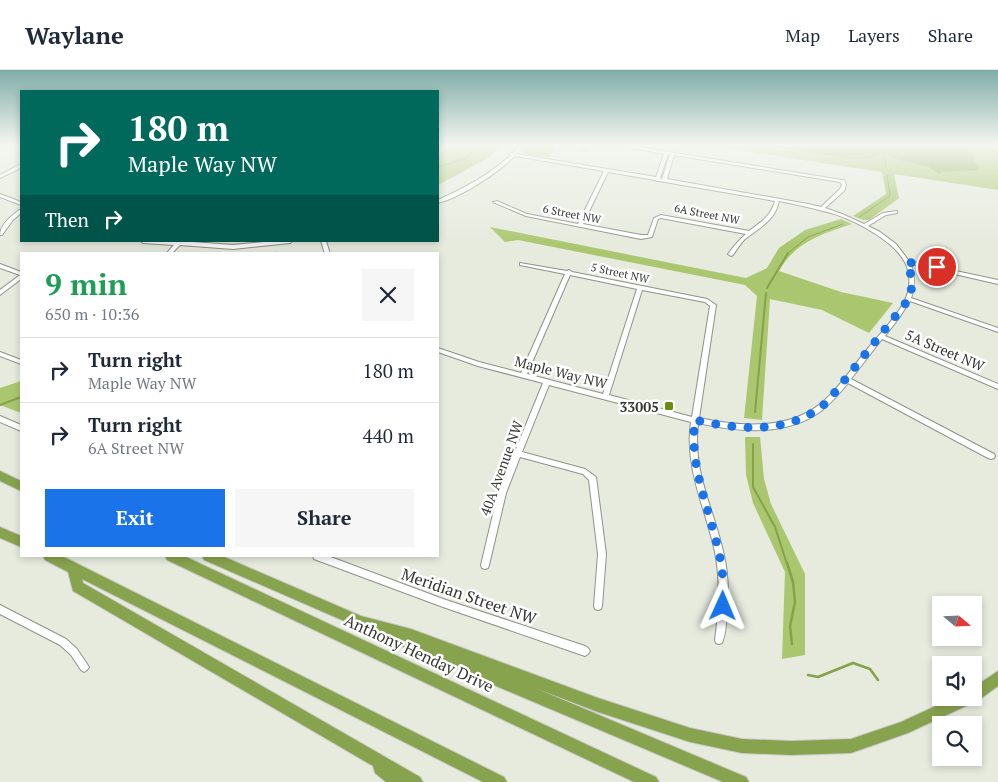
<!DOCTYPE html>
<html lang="en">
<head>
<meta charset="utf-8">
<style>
  :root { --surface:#fff; --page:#f6f6f7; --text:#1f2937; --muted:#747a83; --line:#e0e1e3; --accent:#1a73e8 }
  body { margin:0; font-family:"PT Serif",serif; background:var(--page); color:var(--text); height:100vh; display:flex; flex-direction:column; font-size:19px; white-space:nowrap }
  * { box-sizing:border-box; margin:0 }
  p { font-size:16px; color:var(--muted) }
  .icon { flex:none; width:28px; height:28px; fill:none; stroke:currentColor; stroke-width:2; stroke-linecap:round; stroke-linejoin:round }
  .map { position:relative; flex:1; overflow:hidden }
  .sheet { position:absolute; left:20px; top:182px; width:419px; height:305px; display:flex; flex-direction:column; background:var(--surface); border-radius:0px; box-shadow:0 2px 8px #0003 }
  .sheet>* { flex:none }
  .hud { position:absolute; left:20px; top:20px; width:419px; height:152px; border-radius:0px; box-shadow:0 2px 8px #0003; background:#00695c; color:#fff; overflow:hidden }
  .needle { width:32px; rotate:109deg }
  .tools { position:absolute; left:932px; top:526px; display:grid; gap:10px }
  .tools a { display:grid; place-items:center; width:50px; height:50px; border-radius:0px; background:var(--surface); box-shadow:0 2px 8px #0003; font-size:25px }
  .pin { position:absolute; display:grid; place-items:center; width:42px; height:42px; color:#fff; margin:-21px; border:2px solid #fff; border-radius:50%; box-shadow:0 1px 5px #0007 }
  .me { position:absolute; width:55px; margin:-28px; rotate:1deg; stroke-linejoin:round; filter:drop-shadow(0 0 4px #0008) }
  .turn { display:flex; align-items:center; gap:18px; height:105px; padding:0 25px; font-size:22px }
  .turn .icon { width:65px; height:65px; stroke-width:2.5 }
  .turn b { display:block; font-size:35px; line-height:42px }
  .then { display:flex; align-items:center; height:48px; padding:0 25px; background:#0003; gap:10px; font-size:19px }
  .round { display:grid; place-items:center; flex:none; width:52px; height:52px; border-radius:0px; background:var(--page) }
  .overview { display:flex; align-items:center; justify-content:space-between; height:85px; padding:0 25px }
  h1 { font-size:30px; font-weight:700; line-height:38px; color:#1e9e55 }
  .action { display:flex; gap:10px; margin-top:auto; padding:10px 25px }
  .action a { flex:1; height:58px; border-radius:0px; background:var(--accent); color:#fff; font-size:20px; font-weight:700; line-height:58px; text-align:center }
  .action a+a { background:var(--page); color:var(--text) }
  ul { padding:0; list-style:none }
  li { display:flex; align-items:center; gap:15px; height:65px; padding:0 25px; border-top:1px solid var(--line) }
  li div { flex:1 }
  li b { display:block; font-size:19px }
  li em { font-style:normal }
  header { display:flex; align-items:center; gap:30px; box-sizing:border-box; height:70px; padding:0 25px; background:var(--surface); border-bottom:1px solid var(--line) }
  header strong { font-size:24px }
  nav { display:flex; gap:28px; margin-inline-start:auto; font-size:18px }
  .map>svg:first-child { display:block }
  .green { fill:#aac770 }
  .water { fill:#85a149 }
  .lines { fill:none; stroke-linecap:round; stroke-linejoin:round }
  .stream-far2 { stroke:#85a149; stroke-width:1 }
  .stream-far1 { stroke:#85a149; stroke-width:2 }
  .stream { stroke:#85a149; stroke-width:2.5 }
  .minor-casing { stroke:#8e9287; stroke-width:2 }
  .highway-casing { stroke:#cacac9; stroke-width:2 }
  .minor { fill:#fff; fill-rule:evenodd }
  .highway { fill:#88a34e; fill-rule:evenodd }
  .wall { fill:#3a4a0e }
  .building { fill:#435610; stroke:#2f3c0b }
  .route { stroke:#1a73e8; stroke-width:9; stroke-dasharray:0 16.2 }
  .poi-dot { fill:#6d8c0c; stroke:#fff; stroke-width:2 }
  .labels { text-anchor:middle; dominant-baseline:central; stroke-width:5; stroke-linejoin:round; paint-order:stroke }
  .far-street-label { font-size:11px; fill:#343531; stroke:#fff }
  .street-label { font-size:14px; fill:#343531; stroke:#fff }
  .poi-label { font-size:14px; font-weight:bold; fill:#343531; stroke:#fff; text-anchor:end }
  .near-street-label { font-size:16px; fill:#343531; stroke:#fff }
</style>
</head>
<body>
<header>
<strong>Waylane</strong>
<nav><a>Map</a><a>Layers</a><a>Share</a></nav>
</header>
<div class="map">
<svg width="998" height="712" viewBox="0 0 998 712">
  <rect width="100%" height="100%" fill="#e6ebde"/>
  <g class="green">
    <polygon points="453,74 503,74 488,88 438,115 438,85"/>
    <polygon points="527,74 557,74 549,87 522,84"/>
    <polygon points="699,74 994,74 998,80 998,120 894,104 899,128 869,150 863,150 853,146 886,124 882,102"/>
    <path d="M841 149 852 154C822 164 795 172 779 201L841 222 893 233 869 263 822 240 770 229 762 350 744 348 757 226 745 215 518 170 505 172 490 157 746 208 767 198 779 178 805 160Z"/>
    <polygon points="21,311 21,343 0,335 0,318"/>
    <polygon points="745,367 760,367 764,409 771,434 805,504 805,585 782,589 785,502 753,433 746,405"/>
  </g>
  <path class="water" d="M758 74H775L788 77 791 74C802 74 811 81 822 74H964L974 86V91L980 97 978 100 942 102 939 104 929 97 896 89 887 84H881L872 88 853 89Z"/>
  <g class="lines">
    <g class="stream-far2">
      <polyline points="884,84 886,96"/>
      <polyline points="438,97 465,89 472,84 467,77 469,74"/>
      <polyline points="859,147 890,126 887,105"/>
      <polyline points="276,182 277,184"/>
      <polyline points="787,184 808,167 843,154"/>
    </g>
    <g class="stream-far1">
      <polyline points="767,218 788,183"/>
      <polyline points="0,335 21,327"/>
      <polyline points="755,342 766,223"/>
      <polyline points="753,374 753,417 775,457 787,494"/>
    </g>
    <g class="stream">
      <polyline points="787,493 793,512 795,532 790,556 792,574"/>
      <polyline points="808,605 818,607 853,593 870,599 878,610"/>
    </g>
    <defs>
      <g id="minor">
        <path d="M521 74H525L517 84 656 107 664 84 610 74H620L842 110H844L846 115 844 121 825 138 842 144 864 154 883 143 897 141V143L886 145 868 156 880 162 896 174 909 191 998 210V214L911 194C915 206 916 216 911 228L998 258V262L910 231 899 248 885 266 998 314V319L882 269 851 309 994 384 995 386 994 388 991 389 988 388 848 313C840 323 831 333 821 341 786 367 738 362 698 353 692 401 713 437 723 481 728 501 729 522 727 543 726 553 726 564 722 573L719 574 716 573 715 570C719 541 721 512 715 482 706 439 684 398 691 352L549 315 522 382 585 399 596 407 606 484 602 536 601 539 598 540 595 539 594 536 598 484 589 410 583 404 520 387 506 423 489 495 488 498 485 499 482 498 481 495 498 423 543 313 478 296 438 282V278L479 292 521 303 565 204 520 195V193L567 201 569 200 572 202 707 229 716 235 699 348C741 357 791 361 825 330 842 314 854 295 869 277 880 264 904 239 908 222 911 211 909 198 903 189 890 168 848 146 823 141 809 137 794 134 779 131 775 151 759 158 745 169 740 174 737 179 733 185L731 186 728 184C734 176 739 170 746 164L661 148 658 149 652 167 641 169 526 146 493 132 497 131 527 144 578 154 604 101 515 86C496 104 462 127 438 133V130C464 118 489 105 511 85L509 84 510 83H513ZM668 84 670 85 662 109 660 108ZM674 85 840 112 842 115 840 119 821 137 808 134 667 109ZM608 102 655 110 657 111H659L775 131C771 146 761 152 749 161L661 145 654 148 648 165H641L583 154ZM570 205 637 219 603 324 527 304ZM642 220 705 232 710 236 692 347 609 325Z"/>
        <polygon points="583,74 587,74 586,80 583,79"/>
        <polygon points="19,95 21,95 21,98 0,108 0,105"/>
        <polygon points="0,124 21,132 21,135 0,127"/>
        <path d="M19 140H21V143L13 150 2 165H0C0 155 11 146 19 140Z"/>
        <polygon points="141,171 179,171 233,175 273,171 292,171 290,173 233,179 180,175 171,184 166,184 174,175 143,173"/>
        <polygon points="321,171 326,171 330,184 325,184"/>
        <polygon points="0,194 21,202 21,209 0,225 0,220 20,205 0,198"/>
        <polygon points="0,282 21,290 21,294 0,286"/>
        <polygon points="0,346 21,355 21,361 0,352"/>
        <polygon points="313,486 328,486 443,529 585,576 588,578 590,581 588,584 585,586 443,537 314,489"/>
        <polygon points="0,535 66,569 77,579 89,597 87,600 84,602 81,600 71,585 60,575 0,544"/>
      </g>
      <g id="highway">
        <polygon points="0,401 21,411 21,421 0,411"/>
        <polygon points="0,457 21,466 21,477 0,468"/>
        <polygon points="43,486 62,486 504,707 507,712 483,712 82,509 83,513 420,707 423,712 386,712 375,703 373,696 73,521 68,502 45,490"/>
        <polygon points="165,486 184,486 656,707 659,712 634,712 167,490"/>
        <polygon points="202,486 222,486 361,546 411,559 598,628 690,658 742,669 791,671 851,669 901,652 953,628 974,628 974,617 998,601 998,616 979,630 908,663 851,683 791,685 742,683 690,672 598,642 535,618 746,707 749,712 723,712 392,572 391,566 369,561 367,561 204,490"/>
      </g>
    </defs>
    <use href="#minor" class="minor-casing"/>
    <use href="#highway" class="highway-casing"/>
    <use href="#minor" class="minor"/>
    <use href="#highway" class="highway"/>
  </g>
  <polygon class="wall" points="931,190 944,200 935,212 924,209 922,201"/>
  <polygon class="building" points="931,190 942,192 944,200 932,198"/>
  <linearGradient id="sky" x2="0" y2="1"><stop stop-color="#80aca8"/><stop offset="0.43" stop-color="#f4f6f0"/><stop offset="1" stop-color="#f4f6f0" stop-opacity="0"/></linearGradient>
  <rect width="998" height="174" fill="url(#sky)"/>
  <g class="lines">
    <path class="route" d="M723 536C724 517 723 498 718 479 708 435 689 395 695 350 739 360 792 365 828 331L909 229 913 212 907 192 937 197"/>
  </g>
  <rect class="poi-dot" x="664" y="331" width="10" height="10" rx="2.5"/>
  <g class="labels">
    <g class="far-street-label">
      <text transform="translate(572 144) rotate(11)">6 Street NW</text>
      <text transform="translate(707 144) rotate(11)">6A Street NW</text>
      <text transform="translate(620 203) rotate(12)">5 Street NW</text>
    </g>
    <g class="street-label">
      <text transform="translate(945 280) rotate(23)">5A Street NW</text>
      <text transform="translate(561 302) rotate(14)">Maple Way NW</text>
      <text transform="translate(501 398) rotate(-70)">40A Avenue NW</text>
    </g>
    <g class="poi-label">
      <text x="659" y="336">33005</text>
    </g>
    <g class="near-street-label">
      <text transform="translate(469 526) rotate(19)">Meridian Street NW</text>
      <text transform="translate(419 583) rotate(25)">Anthony Henday Drive</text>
    </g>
  </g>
</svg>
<div class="tools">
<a><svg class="needle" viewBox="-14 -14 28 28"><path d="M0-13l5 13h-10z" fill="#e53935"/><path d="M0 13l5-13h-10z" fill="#747a83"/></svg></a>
<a><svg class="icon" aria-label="sound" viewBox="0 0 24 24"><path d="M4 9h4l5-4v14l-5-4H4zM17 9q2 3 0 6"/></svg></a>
<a><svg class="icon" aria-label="search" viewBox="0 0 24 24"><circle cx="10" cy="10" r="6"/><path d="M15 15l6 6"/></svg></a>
</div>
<div class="pin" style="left:937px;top:197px;background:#d93025"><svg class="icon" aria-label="arrive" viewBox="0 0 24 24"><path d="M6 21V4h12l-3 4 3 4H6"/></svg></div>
<svg class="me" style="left:723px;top:536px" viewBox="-20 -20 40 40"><path d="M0-17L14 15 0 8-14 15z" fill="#1a73e8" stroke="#fff" stroke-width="4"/></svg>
<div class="hud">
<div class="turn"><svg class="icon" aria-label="right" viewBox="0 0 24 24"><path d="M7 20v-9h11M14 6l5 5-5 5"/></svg><div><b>180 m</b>Maple Way NW</div></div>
<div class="then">Then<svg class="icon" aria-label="right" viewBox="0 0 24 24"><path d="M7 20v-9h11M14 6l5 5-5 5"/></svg></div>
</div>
<section class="sheet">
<div class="overview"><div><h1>9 min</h1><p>650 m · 10:36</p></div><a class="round"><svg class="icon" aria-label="close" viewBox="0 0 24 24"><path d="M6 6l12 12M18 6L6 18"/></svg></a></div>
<ul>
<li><svg class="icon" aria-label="right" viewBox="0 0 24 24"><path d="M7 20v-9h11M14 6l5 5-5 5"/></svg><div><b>Turn right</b><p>Maple Way NW</p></div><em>180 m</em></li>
<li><svg class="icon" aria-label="right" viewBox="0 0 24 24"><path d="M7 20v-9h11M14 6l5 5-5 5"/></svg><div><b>Turn right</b><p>6A Street NW</p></div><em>440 m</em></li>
</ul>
<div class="action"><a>Exit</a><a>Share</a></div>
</section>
</div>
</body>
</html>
